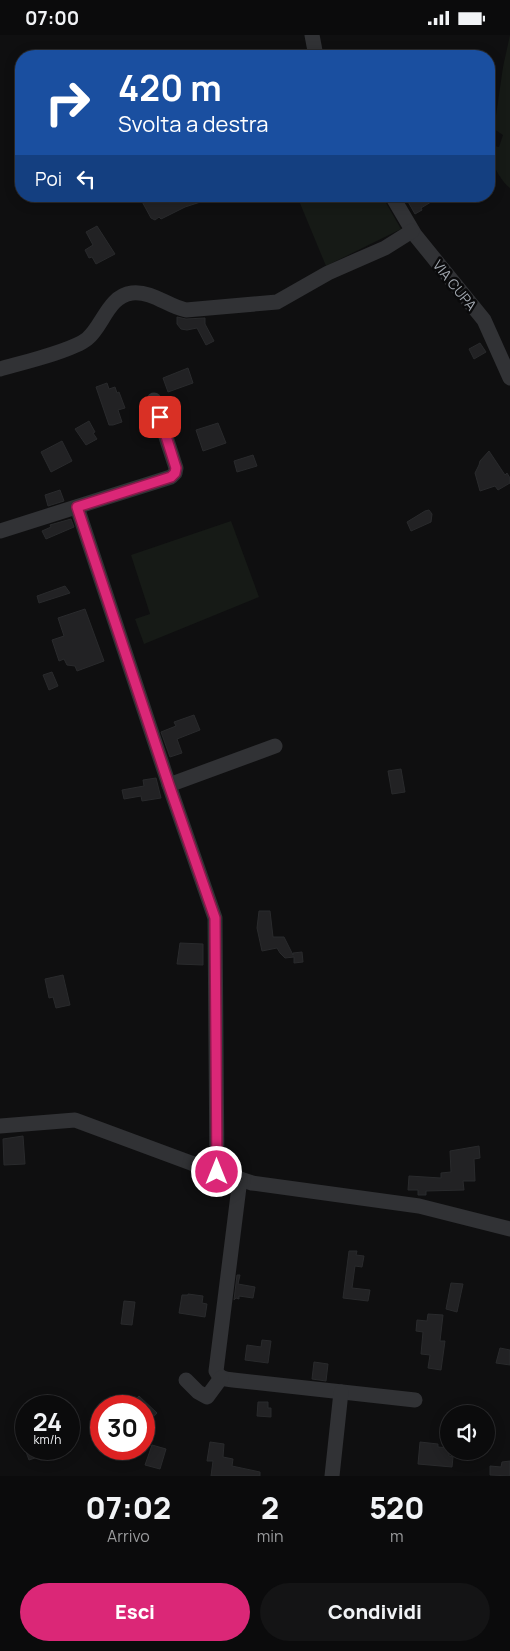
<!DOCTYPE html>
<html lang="it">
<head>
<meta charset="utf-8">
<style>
  :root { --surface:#0b0b0c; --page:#141415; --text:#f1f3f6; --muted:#9a9b9d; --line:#2b2b2d; --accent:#db2777 }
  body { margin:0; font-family:Manrope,sans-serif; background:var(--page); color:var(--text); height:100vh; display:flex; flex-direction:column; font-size:19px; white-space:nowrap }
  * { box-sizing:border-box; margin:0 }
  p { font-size:16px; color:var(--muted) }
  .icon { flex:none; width:28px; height:28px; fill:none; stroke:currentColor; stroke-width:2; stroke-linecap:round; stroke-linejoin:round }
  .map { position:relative; height:1441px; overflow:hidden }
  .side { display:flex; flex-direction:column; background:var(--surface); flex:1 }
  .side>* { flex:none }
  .banner { position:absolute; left:15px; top:15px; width:480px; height:152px; border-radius:20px; box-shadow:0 2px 12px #0003,0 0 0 1px var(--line); background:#1a4fa0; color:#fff; overflow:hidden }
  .controls { position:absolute; left:440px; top:1370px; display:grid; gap:10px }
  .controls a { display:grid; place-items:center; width:55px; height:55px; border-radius:50%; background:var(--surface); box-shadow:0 2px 12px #0003,0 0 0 1px var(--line); font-size:25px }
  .speed { position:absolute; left:15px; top:1360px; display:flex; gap:10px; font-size:25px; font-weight:700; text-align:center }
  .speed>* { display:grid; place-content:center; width:65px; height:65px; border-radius:50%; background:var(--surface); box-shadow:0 2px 12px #0003,0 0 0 1px var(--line); line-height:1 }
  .speed small { font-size:12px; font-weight:400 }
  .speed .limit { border:8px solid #d22; background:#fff; color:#111 }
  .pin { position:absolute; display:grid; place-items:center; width:42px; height:42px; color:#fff; margin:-21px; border-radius:10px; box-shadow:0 2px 8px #0006 }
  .me { position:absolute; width:55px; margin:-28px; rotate:0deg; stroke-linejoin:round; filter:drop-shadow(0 0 4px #0008) }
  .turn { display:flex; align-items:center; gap:18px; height:105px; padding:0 20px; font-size:22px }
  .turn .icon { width:65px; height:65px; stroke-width:2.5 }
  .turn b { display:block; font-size:35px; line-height:42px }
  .then { display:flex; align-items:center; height:48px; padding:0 20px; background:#0003; gap:10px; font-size:19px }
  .eta { display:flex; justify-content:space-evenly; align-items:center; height:85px; text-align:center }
  .eta b { font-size:30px; font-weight:800; line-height:35px }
  .button { display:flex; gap:10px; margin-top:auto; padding:10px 20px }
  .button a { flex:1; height:58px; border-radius:30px; background:var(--accent); color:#fff; font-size:20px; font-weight:800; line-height:58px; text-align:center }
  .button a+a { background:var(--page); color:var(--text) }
  .status { display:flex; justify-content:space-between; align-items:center; height:35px; padding:0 25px; background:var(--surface); direction:ltr }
  .status svg { height:14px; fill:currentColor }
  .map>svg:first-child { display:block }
  .green { fill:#161a16 }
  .building { fill:#222224; stroke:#292a2c }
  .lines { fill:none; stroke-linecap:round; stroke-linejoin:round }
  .minor { stroke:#313235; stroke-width:15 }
  .route-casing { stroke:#8e194d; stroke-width:12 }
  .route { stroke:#db2777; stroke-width:9 }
  .labels { text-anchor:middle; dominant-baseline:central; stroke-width:5; stroke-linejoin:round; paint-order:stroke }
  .street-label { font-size:14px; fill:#a2a8b0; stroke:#0a0a0b }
</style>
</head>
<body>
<div class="status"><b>07:00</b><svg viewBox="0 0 49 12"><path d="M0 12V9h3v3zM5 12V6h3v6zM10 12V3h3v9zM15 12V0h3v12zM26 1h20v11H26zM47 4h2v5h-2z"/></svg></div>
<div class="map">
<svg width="510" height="1441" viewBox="0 0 510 1441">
  <rect width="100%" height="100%" fill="#0f0f10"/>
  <g class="green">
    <path d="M510 0V153C499 144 489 124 489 110L499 112 503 100 494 94 503 32Z"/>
    <polygon points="297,161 382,161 401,194 326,231"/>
    <polygon points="231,486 259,562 144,609 135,584 150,579 131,520"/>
  </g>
  <g class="building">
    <polygon points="139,161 149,161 151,166 166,161 169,168 181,161 213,161 213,163 185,172 161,184 159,182 155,185 151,183"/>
    <polygon points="414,161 441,161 421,173 422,175 415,179 407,165"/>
    <polygon points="97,191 115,219 96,229 92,222 89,223 85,215 93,210 86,197"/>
    <polygon points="177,282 186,284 205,283 205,289 214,306 206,310 197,293 187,295 181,294 177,289"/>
    <polygon points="480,308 486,317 474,324 469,314"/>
    <polygon points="188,333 193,348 168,357 163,343"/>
    <polygon points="107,348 109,354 115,352 117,358 119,357 125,373 118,375 122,387 113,390 109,390 96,352"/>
    <polygon points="89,386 95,397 93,398 97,404 86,410 75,394"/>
    <polygon points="218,388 226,408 203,416 196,395"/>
    <polygon points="62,406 72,426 51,437 41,417"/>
    <polygon points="489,416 505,440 507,438 510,443 510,448 498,455 495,451 480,456 475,438 479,430 480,426"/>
    <polygon points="253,420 257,431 237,437 234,426"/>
    <polygon points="60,455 64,466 48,471 45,460"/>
    <polygon points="429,475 432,479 431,487 411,496 407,487 425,476"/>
    <polygon points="71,484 74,492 46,504 42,496 51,492 50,490"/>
    <polygon points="65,551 70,558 39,568 37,561"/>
    <polygon points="85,574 104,626 77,636 75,631 67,630 64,624 59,626 52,605 64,601 58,583"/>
    <polygon points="52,637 58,651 49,655 43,640"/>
    <polygon points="194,680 200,695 177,704 182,718 170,722 161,697 176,691 174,687"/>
    <polygon points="401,734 405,757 392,759 388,736"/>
    <polygon points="156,743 161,763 142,766 141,761 124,764 122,755 144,751 143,745"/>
    <polygon points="259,876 270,876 273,902 284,902 293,920 293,918 302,917 303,927 294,928 294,922 285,923 280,918 277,913 262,916 257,893"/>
    <polygon points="180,908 203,909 203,930 177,929"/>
    <polygon points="63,940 70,970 56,973 53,962 49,963 45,944"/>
    <polygon points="23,1101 25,1129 4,1130 3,1104"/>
    <polygon points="479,1111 480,1123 474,1124 475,1146 463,1146 464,1155 426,1156 426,1160 418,1160 418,1155 408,1155 409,1141 441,1143 441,1138 451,1137 450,1116"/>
    <polygon points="349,1216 357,1216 356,1220 364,1221 362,1232 355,1231 352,1253 370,1255 368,1266 343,1263"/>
    <polygon points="237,1240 240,1240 238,1249 255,1252 253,1263 239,1261 239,1264 236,1263 234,1265"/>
    <polygon points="451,1248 463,1249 457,1277 446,1274"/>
    <polygon points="188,1259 203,1261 202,1268 207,1269 205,1282 179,1278 182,1260 188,1260"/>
    <polygon points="124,1266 135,1267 132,1290 121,1289"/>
    <polygon points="428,1279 443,1280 440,1306 445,1306 441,1335 428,1333 430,1320 421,1319 423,1297 416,1296 417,1285 427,1286"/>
    <polygon points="262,1305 271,1306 268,1328 245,1325 247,1310 261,1312"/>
    <polygon points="500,1313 510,1315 510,1330 496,1328"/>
    <polygon points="314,1327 328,1329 326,1346 312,1344"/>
    <polygon points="139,1361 157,1378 144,1392 144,1371 129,1371"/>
    <polygon points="258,1367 268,1367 268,1373 271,1373 271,1382 257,1381"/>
    <polygon points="210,1407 224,1409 223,1422 233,1424 232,1431 260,1437 260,1441 211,1441 213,1426 207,1426"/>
    <polygon points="420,1407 438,1409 438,1412 449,1413 449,1421 453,1422 452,1432 418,1429"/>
    <polygon points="152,1410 166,1414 160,1434 145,1430"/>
    <polygon points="25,1414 58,1414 58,1415 29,1425"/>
    <polygon points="510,1426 510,1441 490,1440 490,1431 501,1432 502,1427"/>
  </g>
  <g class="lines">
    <g class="minor">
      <polyline points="312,0 316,21"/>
      <polyline points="392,161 415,200 484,285 510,343"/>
      <path d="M0 334C21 328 72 316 87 304 103 291 108 261 132 258 153 256 167 271 186 275L277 267 328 238 385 213 412 196"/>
      <polyline points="77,472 169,750 215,883 217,1137"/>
      <polyline points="0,496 171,442 175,438 176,433 154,365"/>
      <polyline points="169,750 275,711"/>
      <polyline points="0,1091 75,1085 191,1128 252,1148 419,1171 510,1194"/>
      <path d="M240 1144 216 1336C220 1344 225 1344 233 1345L415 1365"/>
      <polyline points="186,1345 198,1357 207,1362 221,1343"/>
      <polyline points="332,1441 341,1357"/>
    </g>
  </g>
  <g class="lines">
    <defs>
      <polyline id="route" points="160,382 176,433 175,438 171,442 77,472 169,750 215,883 217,1137"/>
    </defs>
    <use href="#route" class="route-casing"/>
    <use href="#route" class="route"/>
  </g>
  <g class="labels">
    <g class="street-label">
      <text transform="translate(455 250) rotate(51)">VIA CUPA</text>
    </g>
  </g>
</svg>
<div class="controls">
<a><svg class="icon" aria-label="sound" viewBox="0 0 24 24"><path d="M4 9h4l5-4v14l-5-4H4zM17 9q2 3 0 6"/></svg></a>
</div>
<div class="speed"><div>24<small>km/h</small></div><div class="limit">30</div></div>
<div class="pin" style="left:160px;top:382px;background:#d93025"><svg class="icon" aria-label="arrive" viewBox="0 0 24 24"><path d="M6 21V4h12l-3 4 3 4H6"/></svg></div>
<svg class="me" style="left:217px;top:1137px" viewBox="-20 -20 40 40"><circle r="17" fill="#db2777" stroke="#fff" stroke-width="3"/><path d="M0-11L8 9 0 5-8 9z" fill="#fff"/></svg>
<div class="banner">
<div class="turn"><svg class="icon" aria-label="right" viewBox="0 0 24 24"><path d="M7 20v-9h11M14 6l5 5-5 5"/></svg><div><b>420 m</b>Svolta a destra</div></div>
<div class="then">Poi<svg class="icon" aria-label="left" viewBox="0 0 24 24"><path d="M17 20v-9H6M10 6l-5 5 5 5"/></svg></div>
</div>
</div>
<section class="side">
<div class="eta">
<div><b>07:02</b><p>Arrivo</p></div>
<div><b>2</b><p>min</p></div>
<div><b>520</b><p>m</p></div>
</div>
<div class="button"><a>Esci</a><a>Condividi</a></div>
</section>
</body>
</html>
